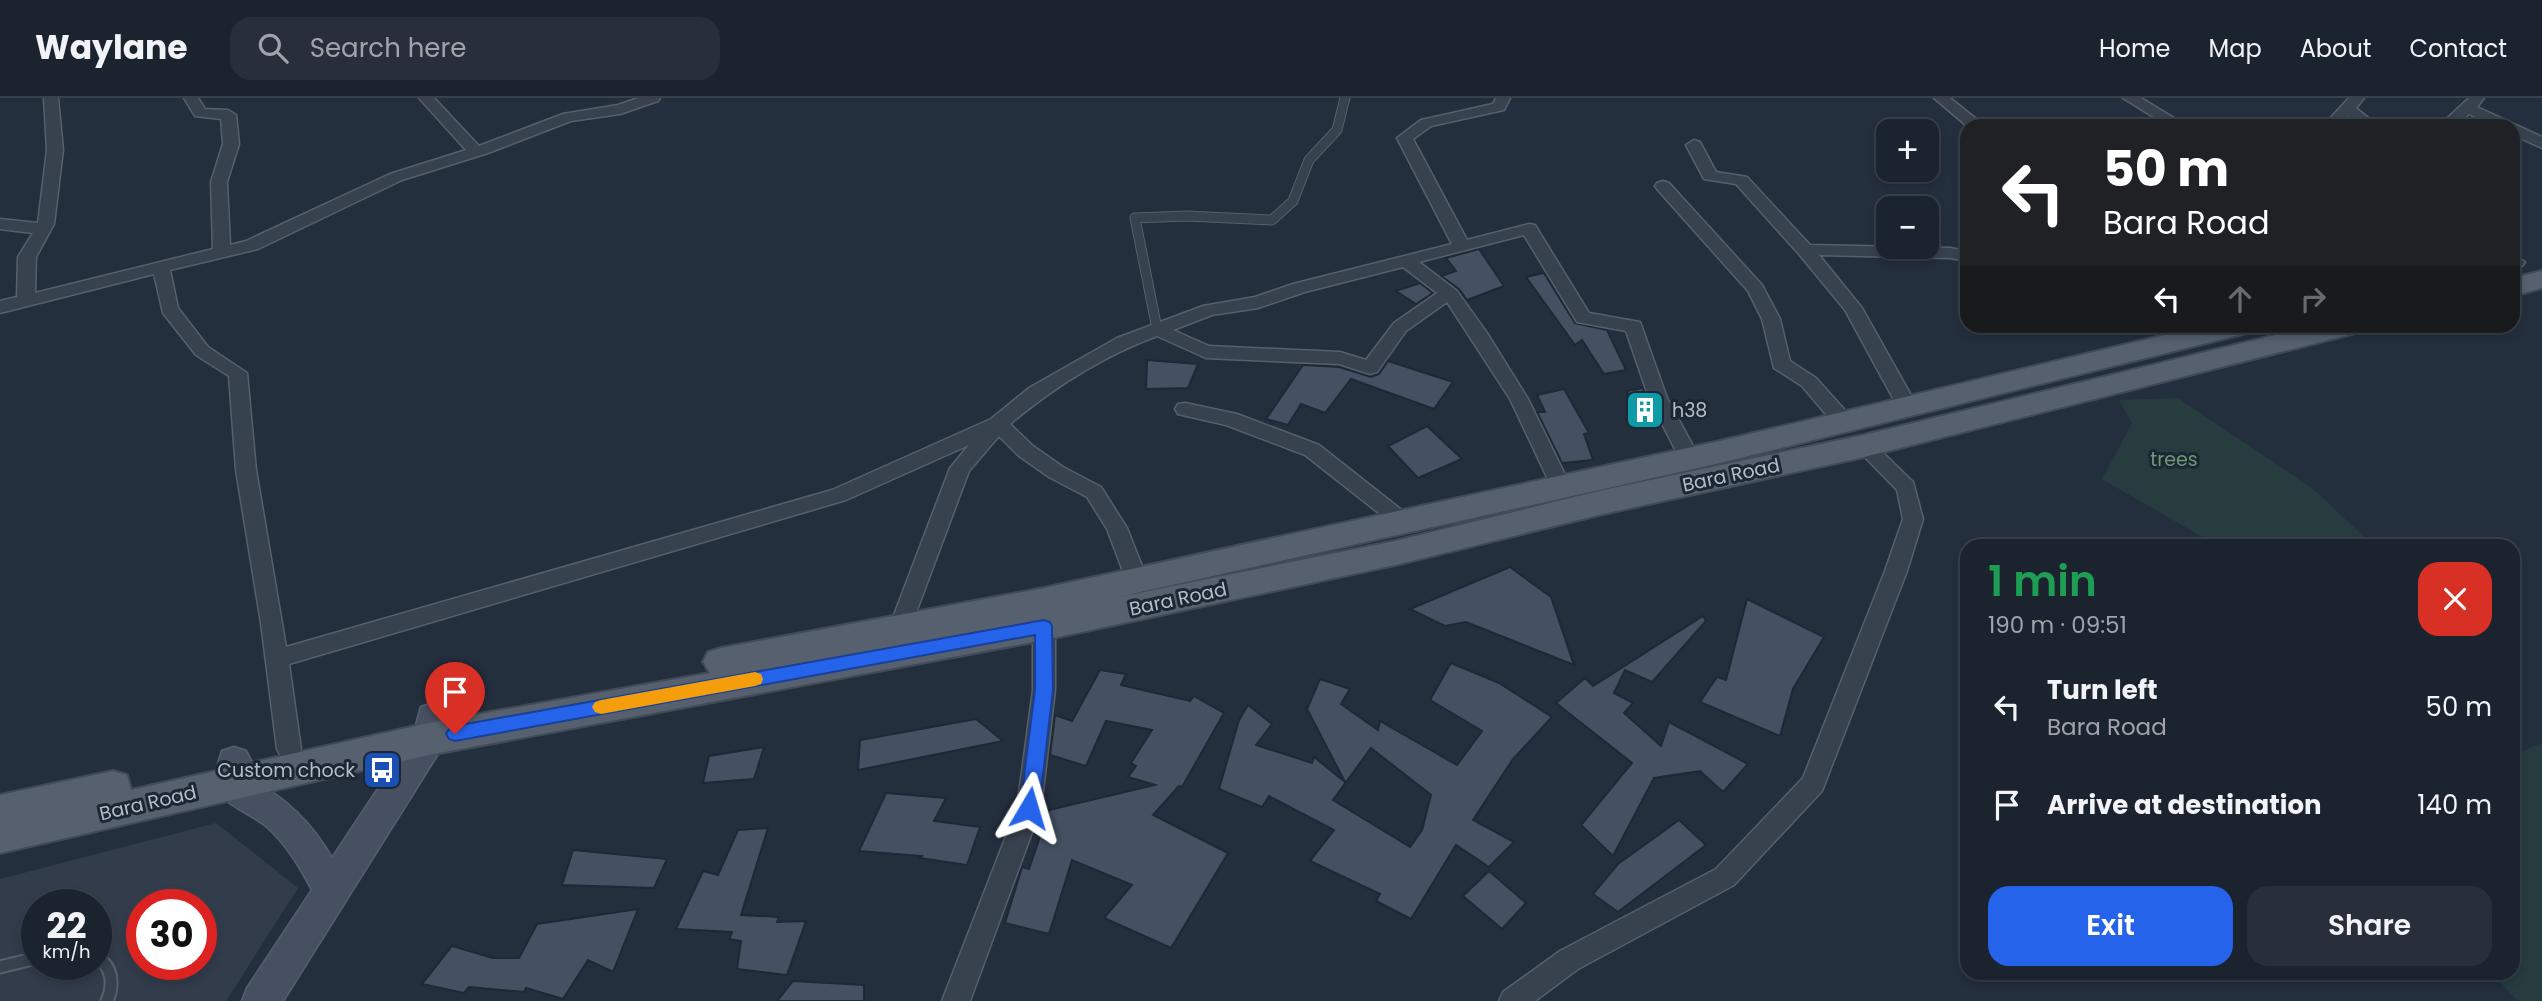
<!DOCTYPE html>
<html lang="en">
<head>
<meta charset="utf-8">
<style>
  :root { --surface:#1b232e; --page:#282f3a; --text:#f1f3f6; --muted:#a0a4aa; --line:#39404a; --accent:#2563eb }
  body { margin:0; font-family:Poppins,sans-serif; background:var(--page); color:var(--text); height:100vh; display:flex; flex-direction:column; font-size:26px; white-space:nowrap }
  * { box-sizing:border-box; margin:0 }
  p { font-size:23px; color:var(--muted) }
  .icon { flex:none; width:38px; height:38px; fill:none; stroke:currentColor; stroke-width:2; stroke-linecap:round; stroke-linejoin:round }
  .map { position:relative; flex:1; overflow:hidden }
  .side { position:absolute; left:1960px; top:441px; width:560px; height:441px; display:flex; flex-direction:column; background:var(--surface); border-radius:21px; box-shadow:0 4px 10px #0003,0 0 0 2px var(--line) }
  .side>* { flex:none }
  .guide { position:absolute; left:1960px; top:21px; width:560px; height:214px; border-radius:21px; box-shadow:0 4px 10px #0003,0 0 0 2px var(--line); background:#202124; color:#fff; overflow:hidden }
  .tools { position:absolute; left:1876px; top:21px; display:grid; gap:14px }
  .tools a { display:grid; place-items:center; width:63px; height:63px; border-radius:14px; background:var(--surface); box-shadow:0 4px 10px #0003,0 0 0 2px var(--line); font-size:35px }
  .speed { position:absolute; left:21px; top:791px; display:flex; gap:14px; font-size:35px; font-weight:700; text-align:center }
  .speed>* { display:grid; place-content:center; width:91px; height:91px; border-radius:50%; background:var(--surface); box-shadow:0 4px 10px #0003,0 0 0 2px var(--line); line-height:1 }
  .speed small { font-size:18px; font-weight:400 }
  .speed .limit { border:10px solid #d22; background:#fff; color:#111 }
  .pin { position:absolute; display:grid; place-items:center; width:60px; height:60px; color:#fff; margin:-72px -30px; border-radius:50% 50% 50% 0; rotate:-45deg; box-shadow:0 0 7px #0007 }
  .pin .icon { rotate:45deg }
  .me { position:absolute; width:77px; margin:-38px; rotate:7deg; stroke-linejoin:round; filter:drop-shadow(0 0 5px #0008) }
  .turn { display:flex; align-items:center; gap:24px; height:147px; padding:0 28px; font-size:32px }
  .turn .icon { width:91px; height:91px; stroke-width:2.5 }
  .turn b { display:block; font-size:49px; line-height:60px }
  .lanes { display:flex; align-items:center; height:66px; padding:0 28px; background:#0003; justify-content:center; gap:35px; direction:ltr }
  .lanes .off { opacity:.35 }
  .round { display:grid; place-items:center; flex:none; width:74px; height:74px; border-radius:21px; background:var(--page) }
  .overview { display:flex; align-items:center; justify-content:space-between; height:119px; padding:0 28px }
  h1 { font-size:42px; font-weight:600; line-height:52px; color:#1e9e55 }
  .primary-button { display:flex; gap:14px; margin-top:auto; padding:14px 28px }
  .primary-button a { flex:1; height:80px; border-radius:21px; background:var(--accent); color:#fff; font-size:28px; font-weight:600; line-height:80px; text-align:center }
  .primary-button a+a { background:var(--page); color:var(--text) }
  ul { padding:0; list-style:none }
  li { display:flex; align-items:center; gap:21px; height:98px; padding:0 28px }
  li div { flex:1 }
  li b { display:block; font-size:26px }
  li em { font-style:normal }
  header { display:flex; align-items:center; gap:42px; box-sizing:border-box; height:98px; padding:0 35px; background:var(--surface); border-bottom:2px solid var(--line) }
  header strong { font-size:33px }
  nav { display:flex; gap:38px; margin-inline-start:auto; font-size:24px }
  .search { width:490px; height:63px; background:var(--page); display:flex; align-items:center; gap:18px; box-sizing:border-box; padding:0 24px; border-radius:21px; color:var(--muted); font-size:26px }
  .map>svg:first-child { display:block }
  .airport { fill:#323c4b; fill-rule:evenodd }
  .green { fill:#263c3f }
  .building { fill:#455162; stroke:#1f2835; stroke-width:2; fill-rule:evenodd }
  .lines { fill:none; stroke-linecap:round; stroke-linejoin:round }
  .service-far1-casing { stroke:#565f6c; stroke-width:11 }
  .service-casing { stroke:#565f6c; stroke-width:15 }
  .minor-casing { stroke:#565f6c; stroke-width:3 }
  .secondary-casing { stroke:#565f6c; stroke-width:3 }
  .primary-casing { stroke:#414a57; stroke-width:4 }
  .service-far1 { stroke:#38414e; stroke-width:9 }
  .service { stroke:#38414e; stroke-width:11 }
  .minor { fill:#38414e; fill-rule:evenodd }
  .secondary { fill:#465061; fill-rule:evenodd }
  .primary { fill:#56606e; fill-rule:evenodd }
  .route { fill:#2563eb; stroke:#184099; stroke-width:2 }
  .slow { fill:#f59e0b }
  .labels { text-anchor:middle; dominant-baseline:central; stroke-width:6; stroke-linejoin:round; paint-order:stroke }
  .poi-label { font-size:19px; fill:#b4bcc9; stroke:#1d2633; text-anchor:start }
  .park-label { font-size:19px; fill:#6b9a76; stroke:#1d2633 }
  .street-label { font-size:19px; fill:#b4bcc9; stroke:#1d2633 }
</style>
</head>
<body>
<header>
<strong>Waylane</strong>
<div class="search"><svg class="icon" aria-label="search" viewBox="0 0 24 24"><circle cx="10" cy="10" r="6"/><path d="M15 15l6 6"/></svg>Search here</div>
<nav><a>Home</a><a>Map</a><a>About</a><a>Contact</a></nav>
</header>
<div class="map">
<svg width="2542" height="903" viewBox="0 0 2542 903">
  <rect width="100%" height="100%" fill="#242f3e"/>
  <path class="airport" d="M216 725 298 790 226 903H0V781ZM37 807H96V866H37ZM142 807H201V866H142Z"/>
  <g class="green">
    <polygon points="2178,300 2313,391 2374,448 2218,448 2102,381 2132,325 2119,302"/>
    <polygon points="2542,645 2542,903 2518,903 2491,875 2513,875 2513,657"/>
  </g>
  <g class="building">
    <polygon points="1479,151 1504,188 1467,202 1459,191 1441,178 1456,173 1446,160"/>
    <polygon points="1544,175 1575,225 1607,232 1626,272 1604,276 1582,242 1575,247 1526,179"/>
    <polygon points="1420,185 1433,195 1416,206 1396,193"/>
    <polygon points="1147,262 1198,266 1188,290 1146,291"/>
    <polygon points="1388,263 1453,284 1434,311 1351,281 1325,315 1301,306 1288,327 1266,321 1303,267 1339,269 1371,279 1379,276"/>
    <polygon points="1643,290 1647,301 1656,319 1636,320 1627,293"/>
    <polygon points="1564,291 1589,335 1584,336 1593,362 1562,365 1537,314 1545,314 1537,297"/>
    <polygon points="1427,328 1462,361 1418,380 1388,348"/>
    <polygon points="1510,469 1551,499 1574,567 1466,524 1445,528 1410,511"/>
    <polygon points="1747,501 1824,539 1793,591 1780,638 1700,604 1717,579 1726,582"/>
    <polygon points="1703,518 1706,523 1652,584 1625,572 1614,595 1633,605 1624,615 1661,648 1669,624 1748,666 1723,694 1700,673 1654,680 1613,758 1581,727 1632,665 1556,605 1585,580 1593,588"/>
    <path d="M1451 565 1499 585 1552 619 1513 661 1473 722 1514 744 1489 769 1456 747 1411 821 1376 803 1380 796 1310 763 1334 732 1269 698 1262 709 1219 691 1239 622 1248 607 1272 626 1256 647 1312 665 1314 659 1345 684 1307 611 1320 581 1350 591 1341 606 1378 632 1380 623 1457 667 1482 633 1430 602ZM1371 650 1431 697 1422 732 1410 749 1333 702Z"/>
    <polygon points="1100,572 1126,576 1121,587 1190,603 1194,598 1224,615 1182,689 1179,688 1153,717 1228,755 1171,850 1104,820 1132,787 1072,762 1049,836 1005,825 1022,769 1029,771 1049,712 1155,687 1128,679 1136,668 1131,665 1152,632 1106,623 1086,668 1050,657 1055,617 1072,623"/>
    <polygon points="976,621 1003,643 858,672 860,642"/>
    <polygon points="764,649 754,681 703,685 709,658"/>
    <polygon points="886,695 946,700 934,723 980,729 967,767 920,760 922,758 859,753"/>
    <polygon points="1679,722 1706,747 1618,814 1593,796 1618,766"/>
    <polygon points="768,730 741,817 779,819 777,824 806,823 787,877 737,871 741,843 729,841 732,834 676,831 703,773 718,777 738,732"/>
    <polygon points="573,752 667,761 654,790 562,787"/>
    <polygon points="1489,773 1526,805 1502,831 1463,798"/>
    <polygon points="638,811 613,874 588,862 563,901 526,890 524,894 469,889 464,895 422,886 452,848 493,860 519,860 537,826"/>
    <polygon points="793,883 864,887 864,903 777,903"/>
  </g>
  <g class="lines">
    <defs>
      <polyline id="service-far1" points="1157,231 1135,120 1187,118 1272,122 1293,103 1309,62 1337,32 1345,0"/>
      <g id="service">
        <path d="M96 859C113 868 114 887 107 903"/>
        <polyline points="0,869 37,860"/>
      </g>
      <g id="minor">
        <path d="M44 0H58L63 52 54 126 36 159 35 195 213 151 211 84 223 46 221 21 195 18 184 0H198L205 11 228 12 236 17 239 46 227 84 230 147 246 143 390 76 466 52 419 0H434L479 48 563 16 618 7 638 0H660L658 3 620 16 571 23 488 55 402 82 258 151 170 172 178 210 208 249 247 275 256 372 286 549 832 392 991 321 1029 290 1117 240 1203 208 1255 199 1293 186 1452 146 1397 40 1421 22 1493 6 1496 0H1510L1504 12 1431 28 1413 41 1467 142 1529 126 1535 127 1589 215 1640 224 1667 300 1700 361 1697 366H1683L1680 361 1649 300 1626 233 1577 224 1524 137 1419 164 1457 193 1487 235 1528 301 1571 389 1568 394 1561 396 1554 394 1510 301 1447 204 1406 233 1377 274 1370 276 1339 266 1206 260 1157 238C1103 258 1053 290 1010 326L1033 348 1063 369 1101 389 1127 430 1153 496 1150 502 1142 504 1134 502 1107 431 1087 399 1049 379 1019 358 999 338 969 373 908 536 900 539 892 536 889 530 950 370 969 347 846 402 289 566 301 651 297 658 289 661 281 658 277 651 261 525 236 372 229 278 196 257 163 215 154 176 0 215V203L17 199 18 159 33 135 0 131V121L38 125 47 52ZM1403 169 1437 195 1394 225 1366 262 1340 254 1209 248 1173 232 1212 217 1258 210 1305 194Z"/>
        <polygon points="1934,0 1950,0 1985,28 1967,28"/>
        <polygon points="2123,0 2141,0 2187,28 2168,28"/>
        <polygon points="2349,0 2364,0 2356,10 2378,28 2360,28 2348,18 2339,28 2323,28"/>
        <polygon points="2469,0 2484,0 2477,9 2542,39 2542,50 2513,37 2513,28 2494,28 2469,16 2456,28 2439,28"/>
        <polygon points="1694,42 1700,44 1716,74 1747,79 1810,147 1950,150 1967,153 1967,163 1950,160 1819,157 1862,210 1917,308 1914,313 1900,313 1845,212 1799,156 1736,86 1704,81 1686,47"/>
        <polygon points="1663,83 1669,85 1762,187 1780,221 1790,263 1816,280 1850,318 1853,323 1850,328 1836,328 1802,288 1774,270 1762,221 1748,193 1657,91 1655,88 1657,85"/>
        <polygon points="2513,157 2525,164 2522,168 2513,168"/>
        <polygon points="1185,305 1237,316 1319,347 1408,417 1411,422 1408,427 1401,430 1394,427 1305,357 1226,327 1178,316 1175,311 1178,306"/>
        <polygon points="1864,341 1871,343 1913,384 1923,421 1907,473 1822,693 1734,787 1578,871 1535,903 1499,903 1503,894 1560,853 1716,771 1803,680 1885,473 1903,421 1897,392 1854,348 1857,343"/>
        <polygon points="1044,519 1052,522 1055,528 1055,592 1041,710 970,903 942,903 1017,710 1033,592 1033,528 1036,522"/>
      </g>
      <path id="secondary" d="M433 605 445 609C452 623 448 637 441 651L283 903H242L247 890 312 792C300 769 287 747 267 729 250 715 222 706 212 686L222 653 234 649 246 653 251 663 248 679C285 700 311 723 332 760L413 638 421 609Z"/>
      <g id="primary">
        <polygon points="2542,173 2542,190 2513,198 2513,180"/>
        <polygon points="2203,228 2253,228 2249,234 2239,237 1720,365 1114,500 1395,443 1603,392 1864,337 2313,228 2362,228 2358,234 2348,237 1864,359 1603,416 1395,467 1044,542 429,657 0,755 0,697 113,673 127,677 131,692 429,625 710,575 703,564 708,554 721,550 1044,490 1720,343"/>
      </g>
    </defs>
    <use href="#service-far1" class="service-far1-casing"/>
    <use href="#service" class="service-casing"/>
    <use href="#minor" class="minor-casing"/>
    <use href="#secondary" class="secondary-casing"/>
    <use href="#primary" class="primary-casing"/>
    <use href="#service-far1" class="service-far1"/>
    <use href="#service" class="service"/>
    <use href="#minor" class="minor"/>
    <use href="#secondary" class="secondary"/>
    <use href="#primary" class="primary"/>
  </g>
  <polygon class="route" points="1044,522 1050,524 1052,528 1053,592 1039,710 1036,716 1029,718 1023,716 1020,710 1035,592 1035,537 455,643 449,641 446,636 449,631 455,628"/>
  <polygon class="slow" points="755,574 761,576 763,581 761,586 755,588 601,616 595,614 592,609 595,604 601,602"/>
  <defs>
    <symbol id="building-square" viewBox="-11 -11 22 22"><rect x="-9" y="-9" width="18" height="18" rx="4" fill="#0f9aa8" stroke="#1d2633"/><path d="M-4-6H4V6H1V3H-1V6H-4ZM-2.5-4.3h1.7v1.8h-1.7ZM.8-4.3h1.7v1.8H.8ZM-2.5-1h1.7V.8h-1.7ZM.8-1h1.7V.8H.8Z" fill="#fff"/></symbol>
    <symbol id="bus-square" viewBox="-11 -11 22 22"><rect x="-9" y="-9" width="18" height="18" rx="4" fill="#1a4fb4" stroke="#1d2633"/><path d="M-5-6H5V4H4V6H2V4H-2V6H-4V4H-5ZM-3.5-4V0h7V-4ZM-3.5 1.2v1.5H-2V1.2ZM2 1.2v1.5H3.5V1.2Z" fill="#fff"/></symbol>
  </defs>
  <g fill-rule="evenodd">
    <use href="#building-square" x="1623" y="290" width="44" height="44"/>
    <use href="#bus-square" x="360" y="650" width="44" height="44"/>
  </g>
  <g class="labels">
    <g class="poi-label">
      <text x="1672" y="312">h38</text>
      <text x="355" y="672" text-anchor="end">Custom chock</text>
    </g>
    <g class="park-label">
      <text x="2174" y="361">trees</text>
    </g>
    <g class="street-label">
      <text transform="translate(1731 377) rotate(-12)">Bara Road</text>
      <text transform="translate(1178 501) rotate(-12)">Bara Road</text>
      <text transform="translate(148 705) rotate(-13)">Bara Road</text>
    </g>
  </g>
</svg>
<div class="tools">
<a>+</a>
<a>−</a>
</div>
<div class="speed"><div>22<small>km/h</small></div><div class="limit">30</div></div>
<div class="pin" style="left:455px;top:636px;background:#d93025"><svg class="icon" aria-label="arrive" viewBox="0 0 24 24"><path d="M6 21V4h12l-3 4 3 4H6"/></svg></div>
<svg class="me" style="left:1029px;top:710px" viewBox="-20 -20 40 40"><path d="M0-17L14 15 0 8-14 15z" fill="#2563eb" stroke="#fff" stroke-width="4"/></svg>
<div class="guide">
<div class="turn"><svg class="icon" aria-label="left" viewBox="0 0 24 24"><path d="M17 20v-9H6M10 6l-5 5 5 5"/></svg><div><b>50 m</b>Bara Road</div></div>
<div class="lanes"><svg class="icon" aria-label="left" viewBox="0 0 24 24"><path d="M17 20v-9H6M10 6l-5 5 5 5"/></svg><svg class="icon off" aria-label="ahead" viewBox="0 0 24 24"><path d="M12 20V5M6 11l6-6 6 6"/></svg><svg class="icon off" aria-label="right" viewBox="0 0 24 24"><path d="M7 20v-9h11M14 6l5 5-5 5"/></svg></div>
</div>
<section class="side">
<div class="overview"><div><h1>1 min</h1><p>190 m · 09:51</p></div><a class="round" style="background:#d93025;color:#fff"><svg class="icon" aria-label="close" viewBox="0 0 24 24"><path d="M6 6l12 12M18 6L6 18"/></svg></a></div>
<ul>
<li><svg class="icon" aria-label="left" viewBox="0 0 24 24"><path d="M17 20v-9H6M10 6l-5 5 5 5"/></svg><div><b>Turn left</b><p>Bara Road</p></div><em>50 m</em></li>
<li><svg class="icon" aria-label="arrive" viewBox="0 0 24 24"><path d="M6 21V4h12l-3 4 3 4H6"/></svg><div><b>Arrive at destination</b></div><em>140 m</em></li>
</ul>
<div class="primary-button"><a>Exit</a><a>Share</a></div>
</section>
</div>
</body>
</html>
